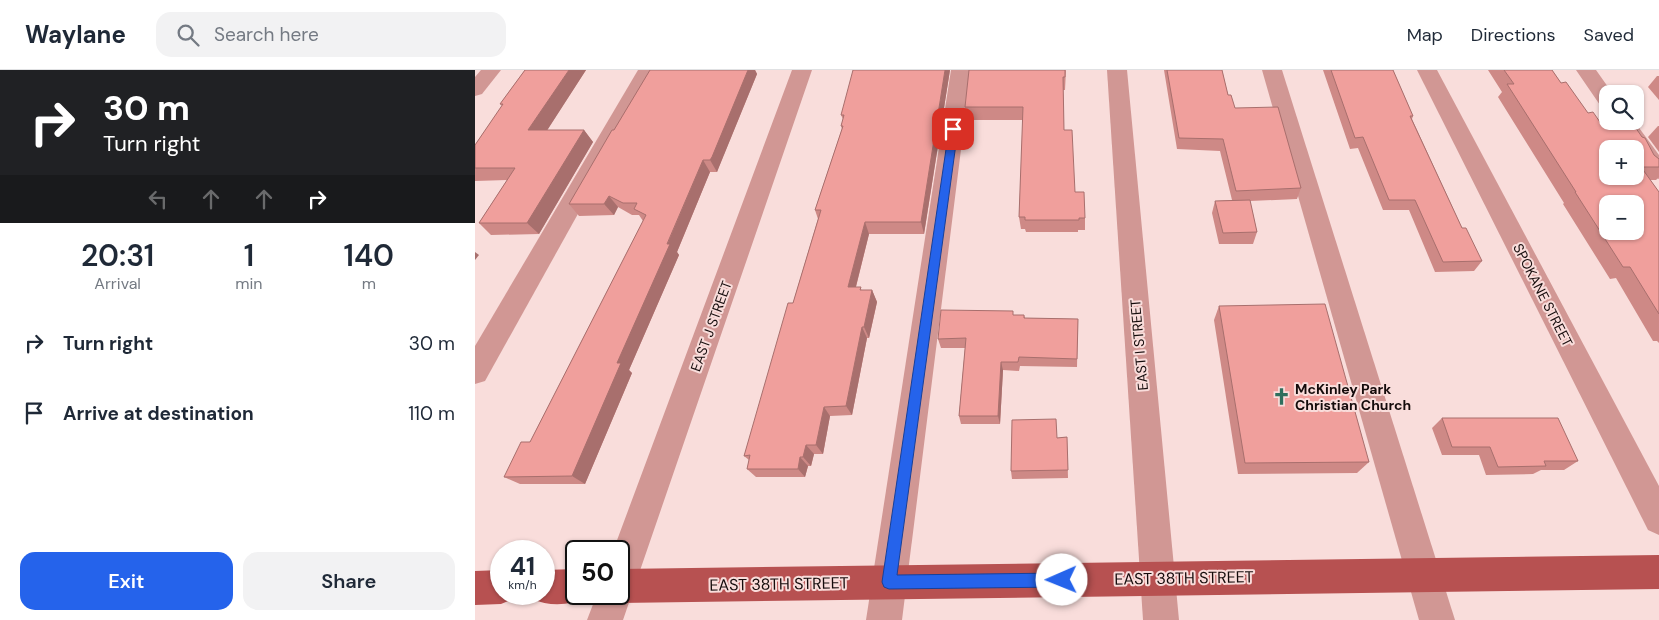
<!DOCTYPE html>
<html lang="en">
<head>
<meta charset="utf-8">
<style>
  :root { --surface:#fff; --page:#f2f2f3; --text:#1f2937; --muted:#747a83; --line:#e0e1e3; --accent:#2563eb }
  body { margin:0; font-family:"DM Sans",sans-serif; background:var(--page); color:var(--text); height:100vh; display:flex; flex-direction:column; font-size:19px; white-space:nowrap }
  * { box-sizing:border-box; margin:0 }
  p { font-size:16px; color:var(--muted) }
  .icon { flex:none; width:28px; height:28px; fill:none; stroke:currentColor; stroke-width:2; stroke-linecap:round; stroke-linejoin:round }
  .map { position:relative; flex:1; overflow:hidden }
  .details { display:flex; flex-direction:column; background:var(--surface); width:475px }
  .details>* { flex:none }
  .banner { background:#202124; color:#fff; overflow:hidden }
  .tools { position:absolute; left:1124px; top:15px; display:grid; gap:10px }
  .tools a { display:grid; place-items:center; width:45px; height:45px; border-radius:10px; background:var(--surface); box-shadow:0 1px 4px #0004; font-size:25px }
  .speed { position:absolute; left:15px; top:470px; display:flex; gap:10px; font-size:25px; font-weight:700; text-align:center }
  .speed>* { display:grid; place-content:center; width:65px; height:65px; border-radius:50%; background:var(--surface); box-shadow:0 1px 4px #0004; line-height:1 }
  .speed small { font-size:12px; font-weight:400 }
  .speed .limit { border:2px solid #111; border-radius:8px; background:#fff; color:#111 }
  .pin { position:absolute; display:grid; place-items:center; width:42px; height:42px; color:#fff; margin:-21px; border-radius:10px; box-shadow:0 2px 8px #0006 }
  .me { position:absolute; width:55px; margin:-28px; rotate:269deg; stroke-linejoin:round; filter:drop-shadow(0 0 4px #0008) }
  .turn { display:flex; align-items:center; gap:18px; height:105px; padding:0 20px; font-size:22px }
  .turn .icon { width:65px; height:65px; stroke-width:2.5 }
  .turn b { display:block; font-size:35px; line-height:42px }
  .lanes { display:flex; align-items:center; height:48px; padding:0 20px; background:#0003; justify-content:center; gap:25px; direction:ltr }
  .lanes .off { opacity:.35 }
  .eta { display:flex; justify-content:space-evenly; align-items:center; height:85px; text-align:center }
  .eta b { font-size:30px; font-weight:600; line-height:35px }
  .button { display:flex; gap:10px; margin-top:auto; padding:10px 20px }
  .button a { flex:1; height:58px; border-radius:15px; background:var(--accent); color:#fff; font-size:20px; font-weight:600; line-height:58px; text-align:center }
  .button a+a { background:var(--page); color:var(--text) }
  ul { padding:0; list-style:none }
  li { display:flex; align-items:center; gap:15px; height:70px; padding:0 20px }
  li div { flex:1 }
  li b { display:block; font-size:19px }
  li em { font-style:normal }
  header { display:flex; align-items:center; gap:30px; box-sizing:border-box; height:70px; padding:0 25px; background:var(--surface); border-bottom:1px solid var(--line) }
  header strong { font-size:24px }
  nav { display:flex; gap:28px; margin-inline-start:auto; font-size:18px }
  .search { width:350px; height:45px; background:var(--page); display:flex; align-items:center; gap:12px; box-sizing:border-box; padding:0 18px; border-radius:15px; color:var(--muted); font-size:19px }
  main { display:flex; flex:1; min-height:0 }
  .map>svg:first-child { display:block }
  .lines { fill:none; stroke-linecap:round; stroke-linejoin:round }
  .minor { fill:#d19794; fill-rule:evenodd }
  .major { fill:#b75151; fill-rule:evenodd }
  .wall { fill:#ce8986 }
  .shaded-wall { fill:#a86f6d }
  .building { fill:#f09f9c; stroke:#a86f6d; fill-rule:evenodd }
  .route { fill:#2563eb; stroke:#184099 }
  .labels { text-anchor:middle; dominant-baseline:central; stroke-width:4; stroke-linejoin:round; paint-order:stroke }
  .street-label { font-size:14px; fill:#140b0b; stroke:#f9dddb }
  .poi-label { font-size:14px; font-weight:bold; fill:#140b0b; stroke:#f9dddb; text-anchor:start }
  .near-street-label { font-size:16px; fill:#140b0b; stroke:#f9dddb }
</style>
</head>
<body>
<header>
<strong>Waylane</strong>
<div class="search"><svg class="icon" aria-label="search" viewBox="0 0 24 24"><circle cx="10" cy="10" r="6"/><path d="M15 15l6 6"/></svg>Search here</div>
<nav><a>Map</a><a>Directions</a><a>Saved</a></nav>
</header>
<main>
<section class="details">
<div class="banner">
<div class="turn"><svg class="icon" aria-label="right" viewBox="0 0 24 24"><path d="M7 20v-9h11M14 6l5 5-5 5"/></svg><div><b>30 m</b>Turn right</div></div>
<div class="lanes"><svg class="icon off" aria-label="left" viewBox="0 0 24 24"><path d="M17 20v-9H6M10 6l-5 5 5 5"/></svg><svg class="icon off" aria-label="ahead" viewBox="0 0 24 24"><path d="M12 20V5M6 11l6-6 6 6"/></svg><svg class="icon off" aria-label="ahead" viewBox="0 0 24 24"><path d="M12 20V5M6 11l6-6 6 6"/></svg><svg class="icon" aria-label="right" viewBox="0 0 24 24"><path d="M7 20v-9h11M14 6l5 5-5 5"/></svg></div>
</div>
<div class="eta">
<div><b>20:31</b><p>Arrival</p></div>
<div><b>1</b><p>min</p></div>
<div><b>140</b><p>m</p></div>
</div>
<ul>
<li><svg class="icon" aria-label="right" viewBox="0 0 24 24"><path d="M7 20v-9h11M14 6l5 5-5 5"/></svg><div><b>Turn right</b></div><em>30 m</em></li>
<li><svg class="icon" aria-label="arrive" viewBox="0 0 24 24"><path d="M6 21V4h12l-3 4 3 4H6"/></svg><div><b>Arrive at destination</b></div><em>110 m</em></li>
</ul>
<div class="button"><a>Exit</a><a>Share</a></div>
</section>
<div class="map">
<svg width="1184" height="550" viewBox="0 0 1184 550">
  <rect width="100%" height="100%" fill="#f9dddb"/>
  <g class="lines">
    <g class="minor">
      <polygon points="6,0 26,0 7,24 0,26 0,7"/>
      <polygon points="163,0 183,0 10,311 0,314 0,276"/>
      <polygon points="317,0 337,0 148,550 112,550 122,524 144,524 144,481 138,481"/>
      <polygon points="476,0 496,0 427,550 391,550"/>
      <polygon points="632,0 652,0 704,550 668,550"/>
      <polygon points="787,0 807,0 980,550 944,550"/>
      <polygon points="942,0 962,0 1184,416 1184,465 1173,460"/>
      <polygon points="1101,0 1121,0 1138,24 1132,24 1132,36 1125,35"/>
      <path d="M1138 51H1159L1184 85V109C1174 106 1160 90 1160 79H1157Z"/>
    </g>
    <g class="major">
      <polygon points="1184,485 1184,519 144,533 132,528 130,524 144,524 144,499"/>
      <path d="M101 499V524H115L113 528C95 535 75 537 57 529L55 524H69V500Z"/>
      <polygon points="26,500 26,524 40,524 38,529 26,534 0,535 0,501"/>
    </g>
  </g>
  <g class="wall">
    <polygon points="50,0 111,0 72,60 109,60 118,72 64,164 16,165 4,153 32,110 0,111 0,75 27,36 25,34"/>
    <polygon points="175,0 280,0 282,4 243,99 242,102 235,102 202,182 204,185 154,300 157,303 110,414 45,414 29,407 55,372 168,151 164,145 157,145 143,137 139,145 104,146 94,134"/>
    <polygon points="475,0 449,164 394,164 381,217 387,220 397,220 402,232 394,268 392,268 377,345 355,346 348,384 339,384 336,396 333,396 330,407 281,407 272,399 274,390 269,386 318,233 343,149 340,140 367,59 366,56 368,49 366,45"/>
    <polygon points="591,0 590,20 588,20 589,60 600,122 610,148 610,160 603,160 603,162 551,162 550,159 546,159 544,147 548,50 492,50 490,37"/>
    <polygon points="689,0 747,0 753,25 760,38 826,118 822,129 775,131 782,162 778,174 744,174 737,143 740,131 757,130 745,81 702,79"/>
    <polygon points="848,0 918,0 938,46 937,49 987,158 1007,191 999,201 960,202 934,140 908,140 883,78 875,79"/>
    <polygon points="1013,0 1077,0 1086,13 1113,43 1127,55 1179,85 1184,89 1184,107 1181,110 1175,110 1184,122 1184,273 1182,271 1178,271 1141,208 1135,209 1088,134 1089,133 1023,27 1027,22"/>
    <polygon points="1182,6 1184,6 1184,30 1173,17"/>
    <polygon points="1183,56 1184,56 1184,82 1173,67"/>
    <polygon points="744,236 894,392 882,403 763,404 739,250"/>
    <polygon points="539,245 549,245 550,248 603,249 602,297 545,296 544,301 528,300 525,354 486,354 484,346 490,278 466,278 463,269"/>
    <polygon points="967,348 1103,391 1089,400 1066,400 1058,404 1011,405 1004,385 967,385 957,358"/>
    <polygon points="592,367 593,408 537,409 536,401 582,368"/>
  </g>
  <g class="shaded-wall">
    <polygon points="94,0 111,0 64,73 53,60"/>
    <polygon points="273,0 280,0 282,4 242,102 235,90"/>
    <polygon points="470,0 475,0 449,164 446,152"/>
    <polygon points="109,60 118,72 64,164 52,153"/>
    <polygon points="228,90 235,102 202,182 204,185 154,300 157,303 110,414 97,406 142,293"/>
    <polygon points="134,126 143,137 139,145 129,134"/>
    <polygon points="390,152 394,164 378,228 373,217"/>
    <polygon points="0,182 4,185 0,190"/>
    <polygon points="397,220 402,232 394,268 389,257"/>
    <polygon points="387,257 392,268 377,345 371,336"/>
    <polygon points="526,292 528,300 525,354 523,346"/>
    <polygon points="349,337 355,346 348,384 341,375"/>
    <polygon points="331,375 339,384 336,396 328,387"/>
    <polygon points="325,387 333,396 330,407 323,399"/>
  </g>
  <g class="building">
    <polygon points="50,0 94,0 53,60 109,60 52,153 4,153 40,98 0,98 0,75 28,34 25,34"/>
    <polygon points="175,0 273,0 237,87 235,90 228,90 192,174 195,174 142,293 146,293 97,406 29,407 46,372 55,372 171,145 159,139 162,133 148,133 134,126 129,134 94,134 137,60 139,60"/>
    <polygon points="378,0 470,0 446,152 390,152 373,217 386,217 385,220 397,220 389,257 387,257 371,336 349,337 341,375 331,375 328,387 325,387 323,399 272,399 275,385 269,386 313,233 318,233 346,140 340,140 368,56 366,56 369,45 366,45"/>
    <polygon points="494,0 590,0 590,7 588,7 589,60 597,60 600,122 609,122 610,148 604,148 604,150 550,150 550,147 544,147 548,37 490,37"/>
    <polygon points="692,0 747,0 753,25 756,25 760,38 803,37 826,118 761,121 748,69 704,68"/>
    <polygon points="856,0 918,0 938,46 935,46 987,158 991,158 1007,191 968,192 940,130 914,130 888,67 880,68"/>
    <path d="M1029 0H1077L1086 13 1091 12 1113 43 1118 42 1127 55 1158 54 1167 67 1170 68 1179 85 1184 89V97H1166L1184 122V244L1155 197H1148L1100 122H1101L1032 14H1039ZM1132 79H1160V106H1132ZM1132 134H1160V161H1132Z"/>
    <polygon points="775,130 782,162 748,163 740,131"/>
    <polygon points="850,234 894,392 770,393 744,236"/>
    <polygon points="466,240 538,241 538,245 549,245 549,248 603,249 602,289 544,287 543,292 526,292 523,346 484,346 491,268 463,269"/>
    <polygon points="967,348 1083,348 1103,391 1069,391 1071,396 1023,397 1015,377 977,377"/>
    <polygon points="581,349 582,368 592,367 593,400 536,401 537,350"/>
  </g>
  <polygon class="route" points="478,56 483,59 422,505 587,503 592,505 594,510 592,515 587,517 414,519 409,517 407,512 474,59"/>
  <defs>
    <symbol id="church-bare" viewBox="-9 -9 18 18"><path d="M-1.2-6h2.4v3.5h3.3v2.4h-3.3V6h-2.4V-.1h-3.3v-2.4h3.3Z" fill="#2f6f5d" stroke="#f9dddb" stroke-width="2.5" paint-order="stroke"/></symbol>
  </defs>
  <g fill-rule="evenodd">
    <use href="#church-bare" x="794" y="314" width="25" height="25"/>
  </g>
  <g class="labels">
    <g class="street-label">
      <text transform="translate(1068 225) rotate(63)">SPOKANE STREET</text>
      <text transform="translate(236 256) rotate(-70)">EAST J STREET</text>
      <text transform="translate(664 275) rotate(-95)">EAST I STREET</text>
    </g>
    <g class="poi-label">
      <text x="820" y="319">McKinley Park<tspan x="820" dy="16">Christian Church</tspan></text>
    </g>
    <g class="near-street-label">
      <text transform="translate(709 508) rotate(-1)">EAST 38TH STREET</text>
      <text transform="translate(304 514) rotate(-1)">EAST 38TH STREET</text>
    </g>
  </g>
</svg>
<div class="tools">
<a><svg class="icon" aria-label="search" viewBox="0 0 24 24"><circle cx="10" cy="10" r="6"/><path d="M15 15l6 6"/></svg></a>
<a>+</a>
<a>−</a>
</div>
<div class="speed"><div>41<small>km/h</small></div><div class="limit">50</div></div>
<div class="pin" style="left:478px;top:59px;background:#d93025"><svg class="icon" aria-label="arrive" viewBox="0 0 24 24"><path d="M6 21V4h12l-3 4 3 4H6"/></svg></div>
<svg class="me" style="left:587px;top:510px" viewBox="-20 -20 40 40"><circle r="19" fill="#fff"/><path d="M0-13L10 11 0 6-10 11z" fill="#2563eb"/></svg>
</div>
</main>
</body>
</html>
